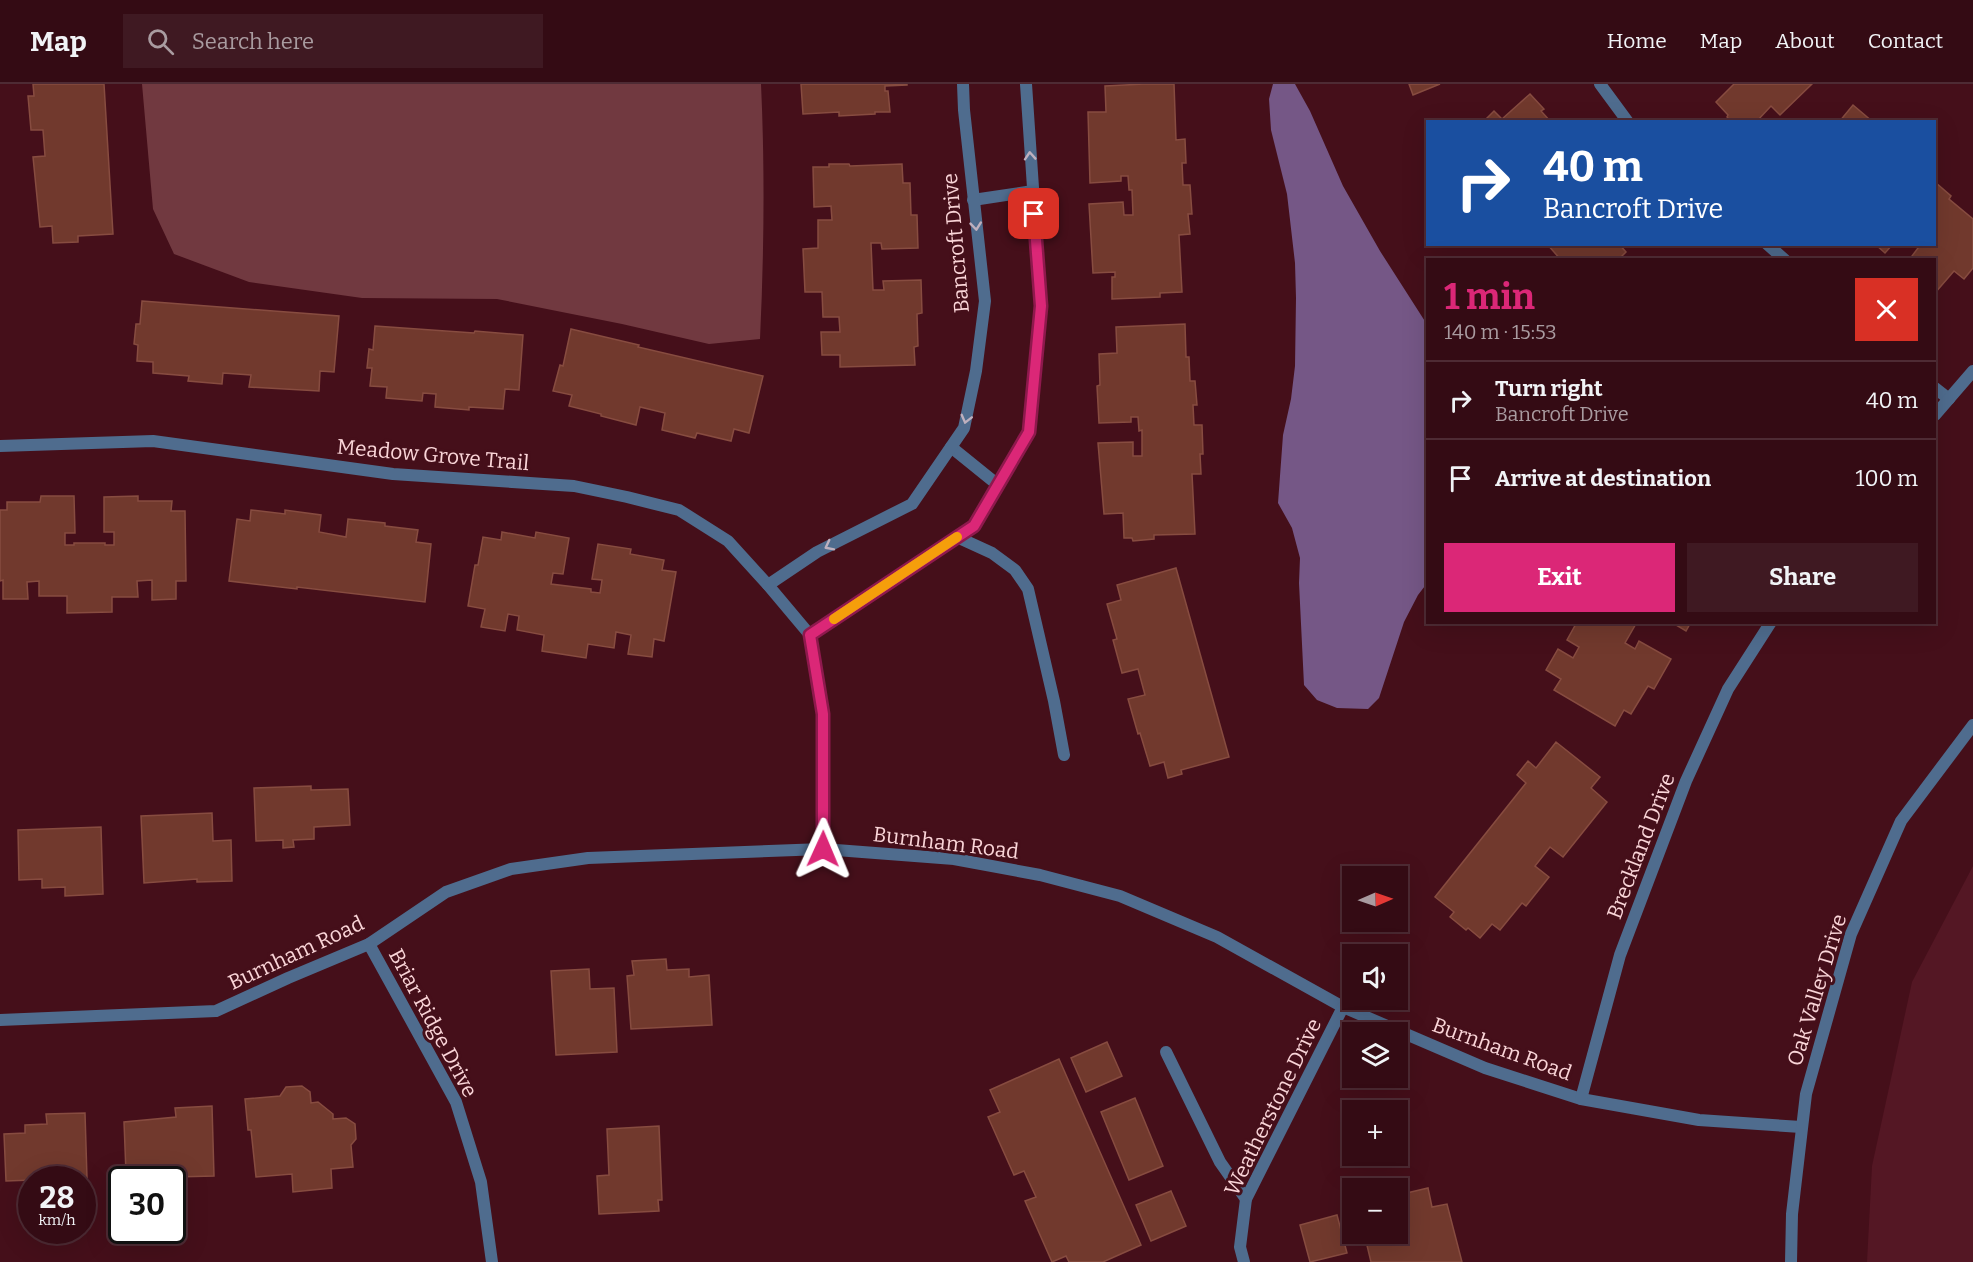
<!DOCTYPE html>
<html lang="en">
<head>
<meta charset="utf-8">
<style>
  :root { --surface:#340b14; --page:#3f1922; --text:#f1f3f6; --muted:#a99ba0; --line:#4e2b34; --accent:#db2777 }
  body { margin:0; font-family:Bitter,serif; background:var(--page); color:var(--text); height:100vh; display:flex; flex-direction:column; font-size:22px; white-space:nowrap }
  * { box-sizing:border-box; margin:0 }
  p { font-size:20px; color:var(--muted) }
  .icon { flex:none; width:33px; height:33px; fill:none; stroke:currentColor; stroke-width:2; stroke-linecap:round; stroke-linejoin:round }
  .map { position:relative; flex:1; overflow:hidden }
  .drawer { position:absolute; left:1426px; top:174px; width:510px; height:366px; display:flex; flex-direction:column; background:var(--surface); border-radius:0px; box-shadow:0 6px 24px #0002,0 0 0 2px var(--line) }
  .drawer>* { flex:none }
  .guide { position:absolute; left:1426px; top:36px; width:510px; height:126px; border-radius:0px; box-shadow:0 6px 24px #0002,0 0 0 2px var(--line); background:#1a4fa0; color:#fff; overflow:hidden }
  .needle { width:39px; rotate:88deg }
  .controls { position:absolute; left:1342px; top:782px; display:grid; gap:12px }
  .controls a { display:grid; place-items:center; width:66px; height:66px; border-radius:0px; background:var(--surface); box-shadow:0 6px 24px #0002,0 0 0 2px var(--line); font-size:30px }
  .speed { position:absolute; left:18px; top:1082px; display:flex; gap:12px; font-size:30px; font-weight:700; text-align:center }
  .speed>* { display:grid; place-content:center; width:78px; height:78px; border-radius:50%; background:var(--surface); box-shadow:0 6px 24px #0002,0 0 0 2px var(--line); line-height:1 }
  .speed small { font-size:15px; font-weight:400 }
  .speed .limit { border:3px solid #111; border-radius:9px; background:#fff; color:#111 }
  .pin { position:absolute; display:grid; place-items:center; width:51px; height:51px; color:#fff; margin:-26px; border-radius:12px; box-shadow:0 3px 9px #0006 }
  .me { position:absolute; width:66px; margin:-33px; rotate:1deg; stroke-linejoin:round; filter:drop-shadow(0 0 4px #0008) }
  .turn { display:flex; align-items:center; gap:21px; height:126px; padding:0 18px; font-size:27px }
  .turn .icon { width:78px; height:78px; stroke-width:2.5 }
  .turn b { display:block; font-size:42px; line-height:51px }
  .round { display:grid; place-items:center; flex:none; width:63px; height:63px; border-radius:0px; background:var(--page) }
  .headline { display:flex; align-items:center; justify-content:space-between; height:102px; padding:0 18px }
  h1 { font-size:36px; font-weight:700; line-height:45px; color:var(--accent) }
  .action { display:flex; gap:12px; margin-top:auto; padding:12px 18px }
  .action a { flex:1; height:69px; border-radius:0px; background:var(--accent); color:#fff; font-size:24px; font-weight:700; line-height:69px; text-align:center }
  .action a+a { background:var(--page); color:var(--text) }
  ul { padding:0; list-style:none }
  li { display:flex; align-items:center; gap:18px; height:78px; padding:0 18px; border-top:2px solid var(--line) }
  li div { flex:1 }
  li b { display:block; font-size:22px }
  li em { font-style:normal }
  header { display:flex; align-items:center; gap:36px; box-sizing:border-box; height:84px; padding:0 30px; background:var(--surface); border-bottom:2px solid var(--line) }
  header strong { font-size:28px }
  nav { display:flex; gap:33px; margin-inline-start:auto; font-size:21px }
  .search { width:420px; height:54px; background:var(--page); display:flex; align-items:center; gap:15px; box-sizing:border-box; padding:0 21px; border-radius:0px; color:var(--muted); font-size:22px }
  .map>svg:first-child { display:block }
  .built { fill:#541724 }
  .green { fill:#713940 }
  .water { fill:#755786 }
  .building { fill:#71392d; stroke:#874c40; stroke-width:1.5 }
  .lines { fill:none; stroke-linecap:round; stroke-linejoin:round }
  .service { stroke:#4f6c8e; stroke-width:12 }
  .minor { stroke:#4f6c8e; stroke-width:12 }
  .tertiary { stroke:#4f6c8e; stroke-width:12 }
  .oneway { stroke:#beb0be }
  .route-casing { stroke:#8e194d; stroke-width:15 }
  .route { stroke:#db2777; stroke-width:10 }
  .slow { stroke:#f59e0b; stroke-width:10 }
  .labels { text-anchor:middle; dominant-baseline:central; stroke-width:6; stroke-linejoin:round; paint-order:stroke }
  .street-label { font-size:21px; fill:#fad5d8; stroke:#450f1a }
</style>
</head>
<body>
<header>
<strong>Map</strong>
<div class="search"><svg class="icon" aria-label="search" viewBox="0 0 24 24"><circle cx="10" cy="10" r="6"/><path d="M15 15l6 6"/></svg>Search here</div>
<nav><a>Home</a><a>Map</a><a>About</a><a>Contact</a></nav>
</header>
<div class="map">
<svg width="1973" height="1178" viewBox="0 0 1973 1178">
  <rect width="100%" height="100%" fill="#450f1a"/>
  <polygon class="built" points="1973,782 1973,1178 1867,1178 1872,1082 1912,898"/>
  <path class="green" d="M142 0H761C765 85 764 170 760 255L709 260 622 240 497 215 362 214 249 198 174 170 153 125Z"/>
  <polygon class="water" points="1273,0 1295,0 1310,27 1343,102 1380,167 1428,242 1428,498 1418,511 1404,538 1379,614 1368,625 1337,624 1317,616 1304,601 1299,499 1300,474 1292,444 1278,419 1283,351 1291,315 1295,282 1296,214 1295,179 1287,110 1271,46 1269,15"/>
  <g class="building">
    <polygon points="33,0 104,0 113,150 78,152 78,158 53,159 52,142 40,143 33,73 45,72 43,46 31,46 28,12 34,12"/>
    <polygon points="801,0 907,0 907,1 885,2 885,7 888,7 890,28 875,28 875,30 839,32 839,28 803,30"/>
    <polygon points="1144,0 1174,0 1176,56 1185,55 1186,79 1182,79 1183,101 1190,101 1192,130 1188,130 1190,150 1179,151 1182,208 1160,209 1160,213 1112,215 1112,193 1115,193 1115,188 1093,189 1089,120 1123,118 1124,131 1133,131 1132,106 1129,106 1128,92 1121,92 1121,97 1090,99 1088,28 1106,28 1105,2"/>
    <polygon points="1409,0 1440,0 1413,11"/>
    <polygon points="1734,0 1812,0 1780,31 1771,22 1756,38 1731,38 1727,33 1728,31 1716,18"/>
    <polygon points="1530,10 1544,25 1541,27 1551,38 1483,38 1494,27 1502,35"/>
    <polygon points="1853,21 1873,38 1839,38"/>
    <polygon points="829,80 849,80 850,82 902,80 903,99 910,99 911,131 917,131 918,164 882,165 881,159 871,159 873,206 884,206 883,197 921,196 922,229 917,230 918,262 914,263 915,281 840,283 840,271 822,271 821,248 840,248 839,233 823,233 822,208 805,208 803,165 818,164 818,136 832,136 831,122 814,123 813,83 829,83"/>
    <polygon points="1935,98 1951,112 1949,115 1973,135 1973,184 1964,195 1954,187 1935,209 1935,176 1909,176 1921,160 1935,160"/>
    <polygon points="1547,160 1619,160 1626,168 1618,176 1561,176"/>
    <polygon points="1875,160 1893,160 1885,169"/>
    <polygon points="142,217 339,232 334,288 320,287 319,307 249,303 251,291 223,289 222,300 188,297 189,292 153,289 153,278 137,277 138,261 134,260 136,240 140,240"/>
    <polygon points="1185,240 1186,273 1189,273 1190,297 1195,297 1197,321 1193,321 1194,341 1202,341 1203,370 1200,370 1201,390 1192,390 1195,450 1154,451 1154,455 1133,457 1132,454 1124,454 1123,429 1104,430 1098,359 1133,358 1133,372 1142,372 1142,346 1139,347 1138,333 1131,333 1131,338 1099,339 1097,302 1100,301 1099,270 1117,269 1116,243"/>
    <polygon points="375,242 474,249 475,247 523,251 519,306 505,305 503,325 469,323 469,326 435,323 436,310 423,309 422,317 386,314 387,303 370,302 372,284 367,284 369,265 373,266"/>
    <polygon points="571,245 639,261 638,263 763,292 749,349 734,345 731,357 697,349 695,354 662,346 665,329 640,323 636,341 601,332 601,330 569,322 572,311 553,307 560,281 563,282"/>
    <polygon points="41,412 74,412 75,449 65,449 65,461 74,461 74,459 105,459 105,461 114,461 114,448 104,448 104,413 138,412 138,417 172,417 171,427 185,427 186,497 176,497 176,515 152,516 152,496 137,497 138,513 112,513 112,528 67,529 67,512 39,512 39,497 27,498 28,515 3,515 3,496 0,497 0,426 7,426 7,418 40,418"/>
    <polygon points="251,426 285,430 285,426 321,431 319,448 346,453 348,435 385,439 385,442 418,446 416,458 431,460 425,518 297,503 297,505 229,497 237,435 250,437"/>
    <polygon points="502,448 535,454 536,448 569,454 563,490 553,489 551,500 591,505 591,508 600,509 602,496 592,495 598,460 631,465 630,470 664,476 662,486 676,488 664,557 654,555 652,573 628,570 631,551 616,548 614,564 588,560 586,574 542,567 544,551 517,546 519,532 508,530 505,547 481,543 485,525 468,522 475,481 478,481 483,453 501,456"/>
    <polygon points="1176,484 1229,673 1181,686 1182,690 1168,694 1164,678 1150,682 1140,649 1138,650 1128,615 1145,611 1138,585 1122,589 1113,556 1117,555 1107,520 1121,516 1117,501"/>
    <polygon points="1577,538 1637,538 1625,559 1635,565 1639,557 1671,575 1654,605 1648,602 1631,630 1624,626 1615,642 1554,606 1561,595 1546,586 1558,565 1573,574 1579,563 1567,556"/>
    <polygon points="1671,538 1691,538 1686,547"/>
    <polygon points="1556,658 1600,693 1591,704 1607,718 1563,773 1550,763 1535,782 1549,793 1526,822 1522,819 1500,846 1492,840 1480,854 1468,844 1466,846 1450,833 1454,828 1435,813 1526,699 1517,691 1528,677 1536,684"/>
    <polygon points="311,702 311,706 348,705 350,741 314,743 314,755 293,756 294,763 283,764 283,756 256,757 254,704"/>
    <polygon points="212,729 213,757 231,756 232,797 197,798 197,795 144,799 141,732"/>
    <polygon points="101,743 103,810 65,812 65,803 42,804 42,795 19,796 18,746"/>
    <polygon points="666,875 667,886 689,885 689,893 709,891 712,941 631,945 627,892 634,891 632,877"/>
    <polygon points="589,885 590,905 614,904 617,968 556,971 551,887"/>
    <polygon points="1107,958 1122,992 1086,1008 1071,974"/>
    <polygon points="1059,975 1141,1161 1103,1178 1069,1178 1066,1172 1052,1178 1025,1117 1036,1113 1024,1087 1014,1091 988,1033 1000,1028 990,1006"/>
    <polygon points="302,1002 310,1008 311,1019 318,1018 333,1030 333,1035 346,1034 355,1040 356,1055 351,1061 353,1083 331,1085 332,1104 293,1108 292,1090 256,1093 251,1046 248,1046 245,1015 280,1012 286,1003"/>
    <polygon points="1135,1014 1163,1082 1129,1096 1101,1028"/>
    <polygon points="212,1022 214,1092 174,1093 174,1101 172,1101 172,1095 147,1095 147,1088 126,1089 124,1038 176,1033 175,1024"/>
    <polygon points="85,1029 87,1094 6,1097 4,1050 25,1049 25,1041 47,1040 46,1030"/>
    <polygon points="659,1042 662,1116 658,1116 659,1127 599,1130 597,1092 609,1091 607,1045"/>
    <polygon points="1428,1104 1432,1123 1447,1120 1462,1178 1371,1178 1364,1149 1398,1149 1398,1111"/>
    <polygon points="1171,1107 1186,1142 1151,1157 1136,1121"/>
    <polygon points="1337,1131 1347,1169 1310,1178 1300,1141"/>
  </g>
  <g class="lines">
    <g class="service">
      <polyline points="973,116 1033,107"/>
      <polyline points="951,363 998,401"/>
      <polyline points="957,453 992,469 1015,486 1028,505 1054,617 1064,671"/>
      <polyline points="1166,968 1220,1078 1246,1115"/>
    </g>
    <g class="minor">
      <polyline points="1600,0 1628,38"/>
      <polyline points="1767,160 1785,176"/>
      <polyline points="1935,304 1949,315"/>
      <polyline points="1935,331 1973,287"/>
      <polyline points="0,362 153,357 393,390 574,402 627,413 679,426 728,457 768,501 810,551 823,630 823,765"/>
      <polyline points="768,501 817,468 912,420 964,344 976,287 985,217 964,26 963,0"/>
      <polyline points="810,551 974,442 1029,348 1041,222 1026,0"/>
      <polyline points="369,860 456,1018 481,1098 492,1178"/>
      <polyline points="0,936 216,927 288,894 369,860 446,808 511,785 588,774 823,765 954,775 1040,791 1120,812 1217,853 1343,923 1485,984 1581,1015 1699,1036 1801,1043"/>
      <polyline points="1581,1015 1620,871 1686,697 1728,605 1771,538"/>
      <polyline points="1244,1178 1240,1163 1246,1115 1343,923"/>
    </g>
    <polyline class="tertiary" points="1791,1178 1792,1130 1806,1010 1851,850 1901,737 1973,641"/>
  </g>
  <defs><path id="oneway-chevron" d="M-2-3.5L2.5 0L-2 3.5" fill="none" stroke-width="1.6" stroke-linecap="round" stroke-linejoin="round" transform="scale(1.5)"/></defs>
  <g class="oneway">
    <use href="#oneway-chevron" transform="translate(1030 72) rotate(-94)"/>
    <use href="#oneway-chevron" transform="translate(976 142) rotate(84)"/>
    <use href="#oneway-chevron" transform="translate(966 335) rotate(104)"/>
    <use href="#oneway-chevron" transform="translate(829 462) rotate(153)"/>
  </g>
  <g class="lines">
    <defs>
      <polyline id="route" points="823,765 823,630 810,551 974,442 1029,348 1041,222 1034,130"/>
    </defs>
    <use href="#route" class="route-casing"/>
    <use href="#route" class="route"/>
    <polyline class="slow" points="834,535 957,453"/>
  </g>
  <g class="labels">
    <g class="street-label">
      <text transform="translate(956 159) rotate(-95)">Bancroft Drive</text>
      <text transform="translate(433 371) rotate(5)">Meadow Grove Trail</text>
      <text transform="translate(946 759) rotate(7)">Burnham Road</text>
      <text transform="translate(1641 762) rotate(-69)">Breckland Drive</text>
      <text transform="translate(296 869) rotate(-25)">Burnham Road</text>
      <text transform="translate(1817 906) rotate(-73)">Oak Valley Drive</text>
      <text transform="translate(433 939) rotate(62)">Briar Ridge Drive</text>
      <text transform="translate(1502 965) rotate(20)">Burnham Road</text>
      <text transform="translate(1273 1023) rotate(-64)">Weatherstone Drive</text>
    </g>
  </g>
</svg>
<div class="controls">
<a><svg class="needle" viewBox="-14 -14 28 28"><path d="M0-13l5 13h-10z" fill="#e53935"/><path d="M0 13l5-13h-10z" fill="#a99ba0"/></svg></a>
<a><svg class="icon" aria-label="sound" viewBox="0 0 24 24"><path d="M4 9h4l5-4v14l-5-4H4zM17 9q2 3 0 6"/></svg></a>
<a><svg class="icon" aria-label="layers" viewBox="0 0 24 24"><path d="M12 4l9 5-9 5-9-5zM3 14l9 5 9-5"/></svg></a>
<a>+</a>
<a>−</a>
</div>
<div class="speed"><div>28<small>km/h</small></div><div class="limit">30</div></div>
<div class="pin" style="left:1034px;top:130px;background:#d93025"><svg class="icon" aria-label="arrive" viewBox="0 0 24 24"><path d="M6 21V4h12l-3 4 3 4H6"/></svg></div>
<svg class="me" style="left:823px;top:765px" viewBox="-20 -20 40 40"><path d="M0-17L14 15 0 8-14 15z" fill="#db2777" stroke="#fff" stroke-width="4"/></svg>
<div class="guide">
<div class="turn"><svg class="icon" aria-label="right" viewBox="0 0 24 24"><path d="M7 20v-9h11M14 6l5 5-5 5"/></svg><div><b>40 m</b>Bancroft Drive</div></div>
</div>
<section class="drawer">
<div class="headline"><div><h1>1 min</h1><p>140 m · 15:53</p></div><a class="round" style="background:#d93025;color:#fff"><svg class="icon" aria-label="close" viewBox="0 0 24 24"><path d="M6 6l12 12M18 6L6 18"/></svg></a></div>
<ul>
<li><svg class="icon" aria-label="right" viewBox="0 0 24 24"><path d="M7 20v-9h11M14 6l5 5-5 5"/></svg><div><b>Turn right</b><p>Bancroft Drive</p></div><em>40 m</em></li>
<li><svg class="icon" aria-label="arrive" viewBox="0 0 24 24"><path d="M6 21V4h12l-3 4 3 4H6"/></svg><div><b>Arrive at destination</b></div><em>100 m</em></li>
</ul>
<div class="action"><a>Exit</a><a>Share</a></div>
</section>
</div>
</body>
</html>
